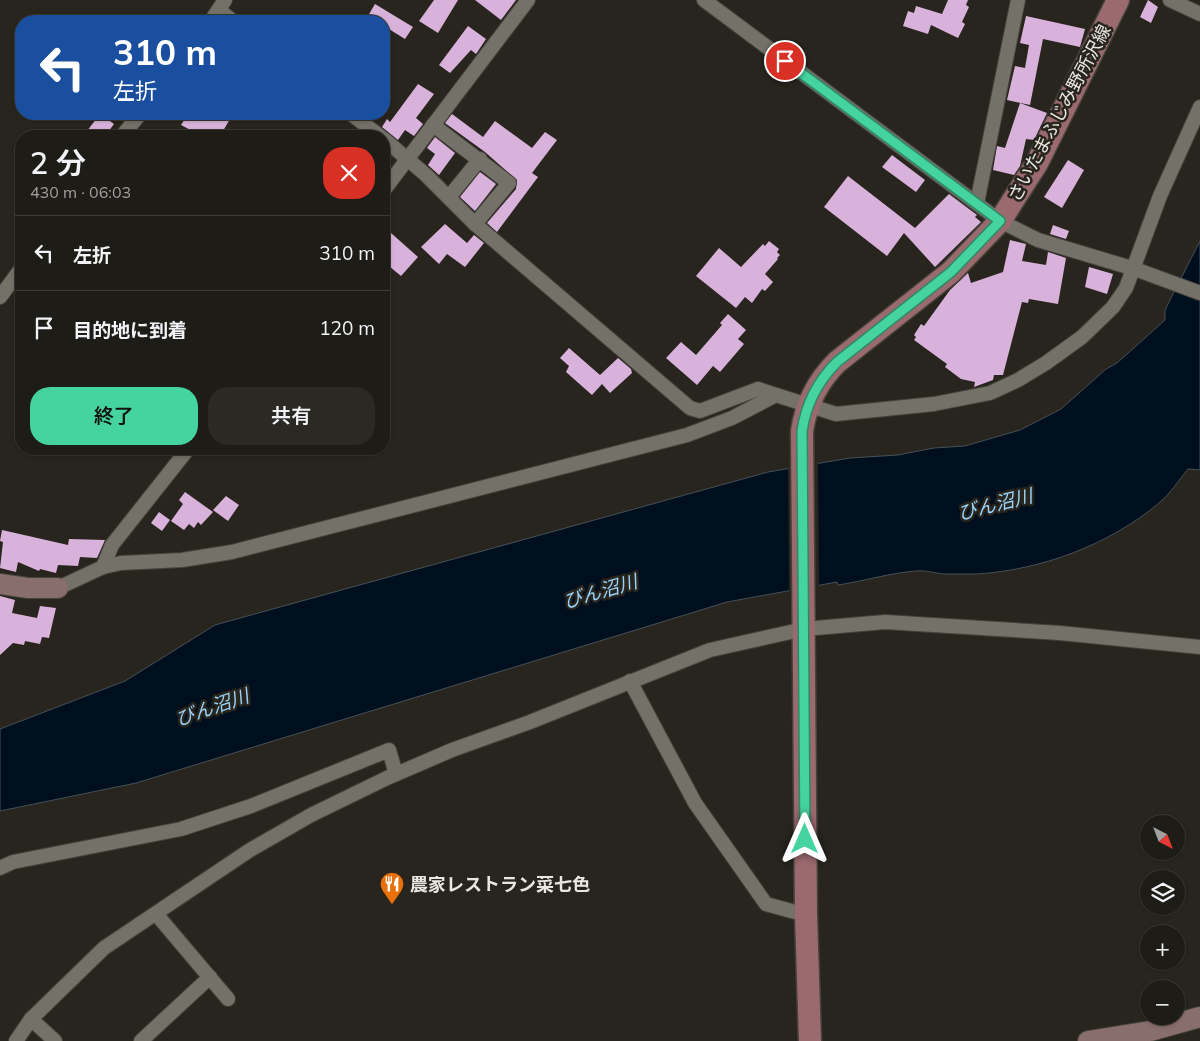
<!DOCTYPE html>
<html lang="ja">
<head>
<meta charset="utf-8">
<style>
  :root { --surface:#1e1c16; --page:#2b2923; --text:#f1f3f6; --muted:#a1a1a1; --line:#3c3a35; --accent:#45d49f }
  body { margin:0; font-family:Mulish,"Noto Sans JP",sans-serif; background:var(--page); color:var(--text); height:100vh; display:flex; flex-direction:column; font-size:19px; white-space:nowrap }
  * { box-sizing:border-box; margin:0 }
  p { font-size:16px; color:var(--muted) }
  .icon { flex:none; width:28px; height:28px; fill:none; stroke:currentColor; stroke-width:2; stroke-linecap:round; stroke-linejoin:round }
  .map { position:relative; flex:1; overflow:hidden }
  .sheet { position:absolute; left:15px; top:130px; width:375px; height:325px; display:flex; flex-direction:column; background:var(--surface); border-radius:20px; box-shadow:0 1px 4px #0004,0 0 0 1px var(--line) }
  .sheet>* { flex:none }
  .hud { position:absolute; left:15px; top:15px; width:375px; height:105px; border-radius:20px; box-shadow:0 1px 4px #0004,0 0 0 1px var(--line); background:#1a4fa0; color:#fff; overflow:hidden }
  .needle { width:32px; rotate:138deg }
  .tools { position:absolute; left:1140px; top:815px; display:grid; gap:10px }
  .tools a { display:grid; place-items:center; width:45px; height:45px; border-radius:50%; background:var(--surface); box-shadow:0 1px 4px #0004,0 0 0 1px var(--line); font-size:25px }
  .pin { position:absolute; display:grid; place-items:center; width:42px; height:42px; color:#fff; margin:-21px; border:2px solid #fff; border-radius:50%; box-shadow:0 1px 5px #0007 }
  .me { position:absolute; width:55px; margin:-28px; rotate:0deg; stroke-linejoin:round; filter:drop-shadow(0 0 4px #0008) }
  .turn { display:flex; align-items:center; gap:18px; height:105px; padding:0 15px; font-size:22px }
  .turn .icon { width:65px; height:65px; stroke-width:2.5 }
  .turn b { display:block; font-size:35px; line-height:42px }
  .round { display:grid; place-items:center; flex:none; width:52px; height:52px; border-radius:20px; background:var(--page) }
  .summary { display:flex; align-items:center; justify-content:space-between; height:85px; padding:0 15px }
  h1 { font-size:30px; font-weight:600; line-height:38px }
  .action { display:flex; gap:10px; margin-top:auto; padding:10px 15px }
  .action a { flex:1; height:58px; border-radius:20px; background:var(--accent); color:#111; font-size:20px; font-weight:600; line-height:58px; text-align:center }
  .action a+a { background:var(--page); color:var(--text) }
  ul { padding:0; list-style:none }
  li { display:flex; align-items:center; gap:15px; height:75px; padding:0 15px; border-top:1px solid var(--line) }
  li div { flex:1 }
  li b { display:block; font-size:19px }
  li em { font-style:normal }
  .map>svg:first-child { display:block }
  .water { fill:#000f1d; stroke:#465058 }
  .pier { fill:#28251e }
  .building { fill:#d9b2db }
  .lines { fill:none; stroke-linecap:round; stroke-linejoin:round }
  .street-casing { stroke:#45423c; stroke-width:16 }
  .secondary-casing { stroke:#45423c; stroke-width:22 }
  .primary-casing { stroke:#45423c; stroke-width:25 }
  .street { stroke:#747169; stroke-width:14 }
  .secondary { stroke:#886e6c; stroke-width:20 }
  .primary { stroke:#9b6a6f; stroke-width:22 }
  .route-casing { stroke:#2d8a67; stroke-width:12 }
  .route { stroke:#45d49f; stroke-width:9 }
  .labels { text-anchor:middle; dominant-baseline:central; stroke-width:5; stroke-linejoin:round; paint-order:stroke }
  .street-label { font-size:18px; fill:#e9e7e2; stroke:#28251e }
  .poi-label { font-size:18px; font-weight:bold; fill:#e9e7e2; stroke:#28251e; text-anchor:start }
  .water-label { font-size:19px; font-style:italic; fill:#99d3fa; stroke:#28251e }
</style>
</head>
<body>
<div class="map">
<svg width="1200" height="1041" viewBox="0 0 1200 1041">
  <rect width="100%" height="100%" fill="#28251e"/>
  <path class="water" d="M1200 241V470L1188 469C1179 480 1170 494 1159 503 1109 545 1041 570 977 574 966 574 954 574 943 574 934 573 925 570 916 571 890 573 864 581 838 585L837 582 727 602 136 783 0 811V729L125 681 215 625 768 472 850 458 898 455 934 448 965 446 1020 430 1061 409 1106 369 1117 363 1165 320V310Z"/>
  <polygon class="pier" points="818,461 819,589 789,594 788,466"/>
  <g class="building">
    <polygon points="434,0 458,0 438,33 419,21"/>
    <polygon points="475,0 516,0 501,20"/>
    <polygon points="948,0 968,0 966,5 969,7 962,22 965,24 958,38 931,25 928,34 903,26 908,11 914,13 916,6 942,14"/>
    <polygon points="1148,0 1158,7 1151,23 1140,17"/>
    <polygon points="375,4 413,27 405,39 384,26 384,21 365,21"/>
    <polygon points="1026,16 1085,29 1080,47 1043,39 1030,105 1007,100 1015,66 1025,68 1029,45 1020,43"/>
    <polygon points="468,26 486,39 476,54 471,50 450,73 439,65"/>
    <polygon points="418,84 434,94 416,118 423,124 414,136 405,130 398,140 382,127 387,119 390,122"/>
    <polygon points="1020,103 1047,113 1034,140 1026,139 1020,166 1014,175 993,170 997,146 1005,148"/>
    <polygon points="100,114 114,124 105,136 94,136 87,131"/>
    <polygon points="188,114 233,114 220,136 202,136 181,125"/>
    <polygon points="452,114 483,137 495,121 532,148 545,132 557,140 532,173 538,177 497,232 487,223 516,189 517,180 485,152 445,123"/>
    <polygon points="435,137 455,153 439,175 428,165 435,154 427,148"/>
    <polygon points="892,155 925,180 916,192 882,167"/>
    <polygon points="1068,160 1084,170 1062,208 1044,197"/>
    <polygon points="480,172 496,184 475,211 460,197"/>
    <polygon points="848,176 915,228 949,194 977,215 975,217 981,222 935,267 904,233 887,256 824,207"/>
    <polygon points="445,224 467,243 474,235 484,243 465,267 447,254 439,264 421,247"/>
    <polygon points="1053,225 1069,231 1066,239 1050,234"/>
    <polygon points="391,233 418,257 401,276 384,262 384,241"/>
    <polygon points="1010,240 1026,244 1022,261 1046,265 1048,252 1066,258 1058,304 1029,299 1028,303 1022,302 1003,375 994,375 993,380 974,387 975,382 961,379 945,367 947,364 914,340 916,337 914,335 921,324 924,326 950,290 968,273 971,283 1003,272"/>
    <polygon points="769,241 779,249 777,252 780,255 777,258 778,259 765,274 773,282 765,291 762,289 752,303 745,297 736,308 696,276 719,248 741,267 763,244 765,246"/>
    <polygon points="1089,267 1113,274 1107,294 1085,287"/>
    <polygon points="728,314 746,330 738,339 744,344 720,372 713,366 697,385 666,358 681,342 696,355 722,325 720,323"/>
    <polygon points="569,348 600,375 618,358 631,369 632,373 610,393 602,384 592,395 566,372 569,366 560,358"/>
    <polygon points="185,492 213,512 201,525 198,522 194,528 189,524 184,530 171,521 183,504 179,500"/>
    <polygon points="226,496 239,505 228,521 213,510"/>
    <polygon points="159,512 170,520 162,531 151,523"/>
    <polygon points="2,530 68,545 69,539 105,540 97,558 80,557 78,566 58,565 56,573 40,569 39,571 18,562 16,572 0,568 3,542 0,541"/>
    <polygon points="0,596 15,600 12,613 37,618 40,606 56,608 49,638 42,637 40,644 25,641 24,645 13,643 0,655"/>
  </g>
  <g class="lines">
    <defs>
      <g id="street">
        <polyline points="704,0 1000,221 1038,240 1135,269 1200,293"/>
        <polyline points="1170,0 1200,14"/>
        <polyline points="220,11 233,21"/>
        <polyline points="211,21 225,0"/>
        <polyline points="351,114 380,136"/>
        <polyline points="433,125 509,183 475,224"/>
        <polyline points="122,136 140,114"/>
        <polyline points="384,139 426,175 475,224 690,408 700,411 758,389 776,395"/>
        <polyline points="384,190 528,0"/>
        <polyline points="449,197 480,159"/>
        <polyline points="977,203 1018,0"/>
        <polyline points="0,297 21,269"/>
        <polyline points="103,567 112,545 188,449"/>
        <polyline points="58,588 103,567 121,563 182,560 232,552 687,435 732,418 776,395 836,414 934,404 990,393 1018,380 1046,363 1082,337 1113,307 1126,288 1160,196 1200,107"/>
        <polyline points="630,681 695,803 766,904 806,915"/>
        <polyline points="0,868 13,862 181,829 251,806 389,750 396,774"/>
        <polyline points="157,915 228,999"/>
        <polyline points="31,1019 55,1041"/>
        <polyline points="16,1041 31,1019 104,948 250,850 311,815 387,778 452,750 530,722 710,650 804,629 885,622 1060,633 1200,647"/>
        <polyline points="141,1041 210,977"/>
      </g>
      <g id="secondary">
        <polyline points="0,584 28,588 58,588"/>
        <polyline points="1088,1041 1150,1031 1200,1017"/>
      </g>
      <path id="primary" d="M810 1041 806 915 802 431C806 404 818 381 837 362L951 272 1000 221 1037 163 1118 0"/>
    </defs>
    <use href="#street" class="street-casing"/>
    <use href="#secondary" class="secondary-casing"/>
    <use href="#primary" class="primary-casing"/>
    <use href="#street" class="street"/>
    <use href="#secondary" class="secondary"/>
    <use href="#primary" class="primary"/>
  </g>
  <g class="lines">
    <defs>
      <path id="route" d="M785 61 1000 221 951 272 837 362C818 381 806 404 802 431L805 839"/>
    </defs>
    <use href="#route" class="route-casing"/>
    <use href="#route" class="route"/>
  </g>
  <defs>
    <symbol id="restaurant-pin" viewBox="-11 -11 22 30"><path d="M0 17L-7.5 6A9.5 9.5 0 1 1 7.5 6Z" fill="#e8710a" stroke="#28251e"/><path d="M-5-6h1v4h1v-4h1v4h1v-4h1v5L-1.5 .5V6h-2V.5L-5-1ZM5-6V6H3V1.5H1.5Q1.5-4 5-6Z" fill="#fff"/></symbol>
  </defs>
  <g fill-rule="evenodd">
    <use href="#restaurant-pin" x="378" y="870" width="28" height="38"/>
  </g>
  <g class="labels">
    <g class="street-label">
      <text transform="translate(1059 113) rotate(-62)">さいたまふじみ野所沢線</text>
    </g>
    <g class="poi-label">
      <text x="410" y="884">農家レストラン菜七色</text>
    </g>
    <g class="water-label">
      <text transform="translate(995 504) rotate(-14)">びん沼川</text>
      <text transform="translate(600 591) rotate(-16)">びん沼川</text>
      <text transform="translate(212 707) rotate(-19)">びん沼川</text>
    </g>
  </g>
</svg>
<div class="tools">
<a><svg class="needle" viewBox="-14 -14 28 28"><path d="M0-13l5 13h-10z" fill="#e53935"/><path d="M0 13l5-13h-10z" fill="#a1a1a1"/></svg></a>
<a><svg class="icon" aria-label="layers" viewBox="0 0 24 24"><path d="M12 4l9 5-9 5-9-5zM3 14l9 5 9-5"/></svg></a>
<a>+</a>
<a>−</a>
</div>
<div class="pin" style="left:785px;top:61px;background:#d93025"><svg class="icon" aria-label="arrive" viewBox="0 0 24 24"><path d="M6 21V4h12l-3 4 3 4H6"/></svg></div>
<svg class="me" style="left:805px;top:839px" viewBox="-20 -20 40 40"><path d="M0-17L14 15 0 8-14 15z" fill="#45d49f" stroke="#fff" stroke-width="4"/></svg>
<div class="hud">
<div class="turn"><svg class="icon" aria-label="left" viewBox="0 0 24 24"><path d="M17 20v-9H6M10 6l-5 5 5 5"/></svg><div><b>310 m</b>左折</div></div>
</div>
<section class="sheet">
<div class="summary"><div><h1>2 分</h1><p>430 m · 06:03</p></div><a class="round" style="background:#d93025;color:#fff"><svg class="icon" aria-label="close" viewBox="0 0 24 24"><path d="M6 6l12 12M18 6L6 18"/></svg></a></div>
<ul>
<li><svg class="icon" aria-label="left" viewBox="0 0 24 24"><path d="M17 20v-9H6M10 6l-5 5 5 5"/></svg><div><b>左折</b></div><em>310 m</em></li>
<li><svg class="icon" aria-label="arrive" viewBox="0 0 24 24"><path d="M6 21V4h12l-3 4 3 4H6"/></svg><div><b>目的地に到着</b></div><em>120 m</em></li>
</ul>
<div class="action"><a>終了</a><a>共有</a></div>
</section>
</div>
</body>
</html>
